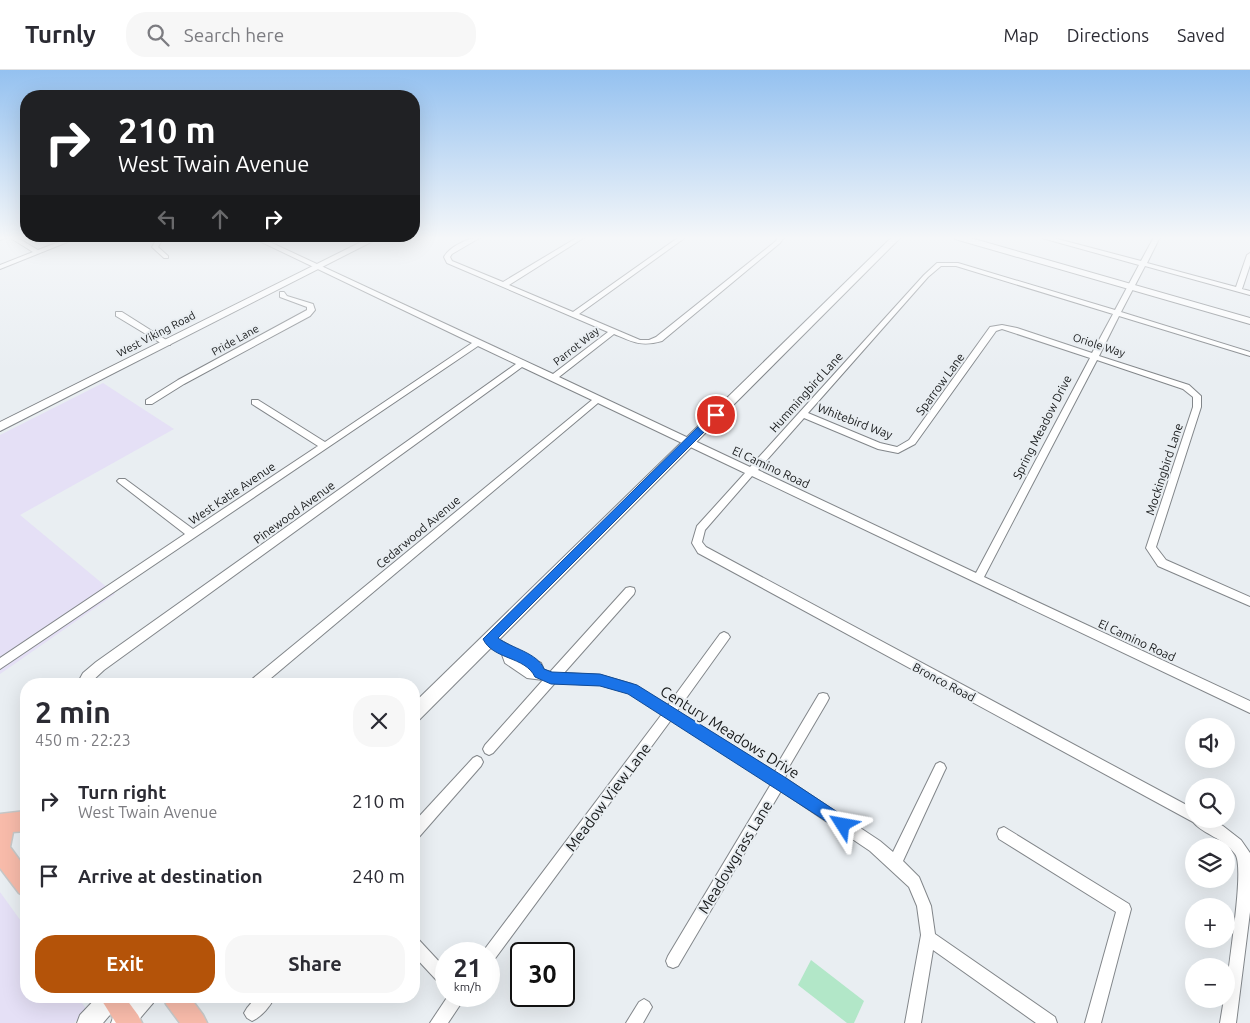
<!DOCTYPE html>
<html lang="en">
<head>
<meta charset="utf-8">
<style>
  :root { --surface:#fff; --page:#f7f7f7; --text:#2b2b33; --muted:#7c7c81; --line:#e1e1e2; --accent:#b45309 }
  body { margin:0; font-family:Ubuntu,sans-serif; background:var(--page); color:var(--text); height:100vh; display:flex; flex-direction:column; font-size:19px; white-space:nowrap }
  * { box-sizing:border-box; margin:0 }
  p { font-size:16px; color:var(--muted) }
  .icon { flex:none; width:28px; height:28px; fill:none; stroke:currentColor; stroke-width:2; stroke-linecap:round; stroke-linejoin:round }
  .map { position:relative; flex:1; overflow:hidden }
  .side { position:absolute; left:20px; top:608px; width:400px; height:325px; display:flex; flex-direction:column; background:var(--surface); border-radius:20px; box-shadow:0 5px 20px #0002 }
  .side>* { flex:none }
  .hud { position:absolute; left:20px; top:20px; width:400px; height:152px; border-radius:20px; box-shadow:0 5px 20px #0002; background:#202124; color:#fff; overflow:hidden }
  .controls { position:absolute; left:1185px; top:648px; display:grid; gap:10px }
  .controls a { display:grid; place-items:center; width:50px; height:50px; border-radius:50%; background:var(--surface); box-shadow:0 5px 20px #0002; font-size:25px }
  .speed { position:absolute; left:435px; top:872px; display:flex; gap:10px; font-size:25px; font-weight:700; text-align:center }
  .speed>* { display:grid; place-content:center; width:65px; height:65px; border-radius:50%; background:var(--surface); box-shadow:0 5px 20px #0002; line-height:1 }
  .speed small { font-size:12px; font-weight:400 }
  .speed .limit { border:2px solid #111; border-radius:8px; background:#fff; color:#111 }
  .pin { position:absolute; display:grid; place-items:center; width:42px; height:42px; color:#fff; margin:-21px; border:2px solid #fff; border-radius:50%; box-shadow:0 1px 5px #0007 }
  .me { position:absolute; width:55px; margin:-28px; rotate:304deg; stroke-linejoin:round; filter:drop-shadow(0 0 4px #0008) }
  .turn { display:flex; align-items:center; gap:18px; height:105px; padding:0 15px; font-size:22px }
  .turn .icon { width:65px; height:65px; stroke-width:2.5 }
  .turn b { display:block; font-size:35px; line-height:42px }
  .lanes { display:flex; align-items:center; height:48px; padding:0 15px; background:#0003; justify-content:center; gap:25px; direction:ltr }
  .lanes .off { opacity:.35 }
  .round { display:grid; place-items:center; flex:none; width:52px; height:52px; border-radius:20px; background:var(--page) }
  .overview { display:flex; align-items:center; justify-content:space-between; height:85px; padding:0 15px }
  h1 { font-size:30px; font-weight:700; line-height:38px }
  .primary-button { display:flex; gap:10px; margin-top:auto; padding:10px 15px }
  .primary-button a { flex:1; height:58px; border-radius:20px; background:var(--accent); color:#fff; font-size:20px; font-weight:700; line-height:58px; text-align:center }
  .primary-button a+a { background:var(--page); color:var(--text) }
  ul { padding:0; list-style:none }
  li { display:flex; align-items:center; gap:15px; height:75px; padding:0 15px }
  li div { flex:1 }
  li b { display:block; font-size:19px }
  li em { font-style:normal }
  header { display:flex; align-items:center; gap:30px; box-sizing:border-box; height:70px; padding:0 25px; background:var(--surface); border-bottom:1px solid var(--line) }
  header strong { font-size:24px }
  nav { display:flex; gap:28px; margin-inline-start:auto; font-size:18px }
  .search { width:350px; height:45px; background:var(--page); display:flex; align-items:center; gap:12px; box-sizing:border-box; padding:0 18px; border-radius:20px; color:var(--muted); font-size:19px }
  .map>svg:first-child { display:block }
  .commercial { fill:#e5e0f6 }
  .green { fill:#b2e7c8 }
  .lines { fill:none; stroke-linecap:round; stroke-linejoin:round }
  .street-casing { stroke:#82868a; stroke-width:2 }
  .secondary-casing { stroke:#82868a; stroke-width:2 }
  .primary-casing { stroke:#c7c8c8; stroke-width:3 }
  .street { fill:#fff; fill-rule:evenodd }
  .secondary { fill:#fff; fill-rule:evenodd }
  .primary { fill:#f8bbaa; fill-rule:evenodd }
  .route { fill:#1a73e8; stroke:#114b97 }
  .labels { text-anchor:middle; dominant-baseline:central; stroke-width:4; stroke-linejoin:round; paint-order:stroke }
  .far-street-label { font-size:11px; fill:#17191a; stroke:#e9eef2 }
  .street-label { font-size:12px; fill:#17191a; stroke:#e9eef2 }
  .near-street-label { font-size:15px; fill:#17191a; stroke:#e9eef2 }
</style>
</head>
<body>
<header>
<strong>Turnly</strong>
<div class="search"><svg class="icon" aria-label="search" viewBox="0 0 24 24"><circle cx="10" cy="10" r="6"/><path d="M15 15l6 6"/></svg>Search here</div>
<nav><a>Map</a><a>Directions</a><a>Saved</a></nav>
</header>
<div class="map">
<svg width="1250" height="953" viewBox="0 0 1250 953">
  <rect width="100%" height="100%" fill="#e9eef2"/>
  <g class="commercial">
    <polygon points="103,313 174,359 20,445 115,524 0,604 0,365"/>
    <polygon points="0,822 26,858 26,926 77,926 87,940 74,953 0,953"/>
  </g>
  <polygon class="green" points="811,890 864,931 854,953 847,953 798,915"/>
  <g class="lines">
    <defs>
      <g id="street">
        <polygon points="0,167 7,167 0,170"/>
        <polygon points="9,167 16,167 38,180 72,167 80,167 0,199 0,195 33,182"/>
        <polygon points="160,167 167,167 161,172 158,177 168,186 168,188 164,188 152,177 156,170"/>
        <path d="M251 167H259L553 304 608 262 447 193 444 187C449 177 470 167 481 167L452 184 450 187 452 191 503 212 578 167H585L509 215 573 242 679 167H686L579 244 640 270H649L656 267 776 171 778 167H784L780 173 662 271C641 277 633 272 614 264L559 307 750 397 924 205 937 193H958L1115 240 1139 195 1042 168 1041 167H1050L1141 191 1154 167H1160L1147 193 1236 217 1247 185 1250 183V195L1242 219 1250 221V225L1145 196 1121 242 1250 282V286L1119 246 1099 286 1189 315 1201 326V337L1156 477 1166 490 1250 527V536L1158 496 1146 478 1193 337V327L1183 319 1097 290 984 507 1250 631V643L752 406 705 460 702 472 706 477 1194 739V749H1211L1223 756 1241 770 1250 783V842L1236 953H1220L1224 929H1226C1226 903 1246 798 1235 784 1224 768 1204 765 1193 752L698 483 692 473 697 456 745 403 598 333 264 614H249L251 610 592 330 522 297 104 600 89 614H77L83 603 96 592 516 294 478 276 0 599V588L185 464 119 413 117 411 119 409H125L193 459 318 376 252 334V330H258L325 372 472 273ZM941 196H956L1113 244 1092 283 1017 258 1002 255 990 257 909 370 897 377 880 373 808 343 928 207ZM1002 259 1090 288 976 503 758 400 804 348 878 379 898 383 915 374 996 261Z"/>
        <polygon points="280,222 284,222 287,226 313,234 315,240 310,246 184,314 152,334 146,334 146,330 178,310 307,240 307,237 280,227"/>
        <polygon points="116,242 122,242 171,273 170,275 164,275 116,246"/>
        <polygon points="630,517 634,518 635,521 634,524 564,603 600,605 632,614 668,635 720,564 724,562 728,564 730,567 728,570 677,641 775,702 781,688 819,624 823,623 827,624 829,628 827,632 790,695 785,708 880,771 893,782 936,694 940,692 944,694 946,698 944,702 903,791 919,807 931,836 935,864 1055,947 1057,953 1036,953 933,880 921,953 905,953 921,865 917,836 909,817 870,781 781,721 678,896 673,898 668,896 666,891 668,886 771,714 671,650 494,890 489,892 489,884 482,884 484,880 662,644 629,623 600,615 555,613 493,683 489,685 485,683 483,679 485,675 543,610 527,608 505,593 501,582 485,572 483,569 485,566 489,564 493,566 535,590 541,593 544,600 550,602 626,518"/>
        <polygon points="477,686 481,688 483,692 481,696 419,767 414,769 414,752 473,688"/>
        <polygon points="1004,757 1129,834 1131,839 1101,953 1085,953 1116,842 999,769 997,764 999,759"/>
        <polygon points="414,868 419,870 446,899 446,917 441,915 414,886"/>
        <path d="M257 926H275C271 936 261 947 252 951L247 948 244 943 247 938Z"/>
        <polygon points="448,926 466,926 448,953 430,953"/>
        <polygon points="644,929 649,932 652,937 643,953 626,953 639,932"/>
      </g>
      <g id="secondary">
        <polygon points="371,167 381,167 0,361 0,352"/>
        <polygon points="892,167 901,167 420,649 414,652 414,633"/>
        <polygon points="954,167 967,167 1250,248 1250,254 955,169"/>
        <polygon points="98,926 123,926 120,933 103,953 77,953 80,945"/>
        <polygon points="132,926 156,926 153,933 136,953 111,953 114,945"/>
      </g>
      <g id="primary">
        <polygon points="26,741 26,761 13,762 10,777 26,799 26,827 19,823 0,798 0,744"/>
        <polygon points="99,926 124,926 138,945 142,953 116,953"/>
        <polygon points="163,926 189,926 203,945 207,953 180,953 166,934"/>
      </g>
    </defs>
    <use href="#street" class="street-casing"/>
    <use href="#secondary" class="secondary-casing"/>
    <use href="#primary" class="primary-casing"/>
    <use href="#street" class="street"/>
    <use href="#secondary" class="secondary"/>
    <use href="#primary" class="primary"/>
  </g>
  <linearGradient id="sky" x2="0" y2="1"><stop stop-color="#94c1f0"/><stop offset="0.56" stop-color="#f5f7f9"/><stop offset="1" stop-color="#f5f7f9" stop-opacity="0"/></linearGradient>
  <rect width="1250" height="300" fill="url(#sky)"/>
  <path class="route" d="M716 342 719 343V347L498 568C511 578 538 583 544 599L552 602 600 604 637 615 783 706 848 749 850 755 848 760 843 762 628 624 600 616 551 614 535 607C525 586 493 590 483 569L712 343Z"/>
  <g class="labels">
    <g class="far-street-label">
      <text transform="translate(156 264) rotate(-27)">West Viking Road</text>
      <text transform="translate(235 270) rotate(-29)">Pride Lane</text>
      <text transform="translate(1099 275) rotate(18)">Oriole Way</text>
      <text transform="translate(576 276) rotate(-38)">Parrot Way</text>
    </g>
    <g class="street-label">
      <text transform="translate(940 314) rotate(-54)">Sparrow Lane</text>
      <text transform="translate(806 322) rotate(-48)">Hummingbird Lane</text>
      <text transform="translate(855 351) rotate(21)">Whitebird Way</text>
      <text transform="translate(1042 357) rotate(-63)">Spring Meadow Drive</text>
      <text transform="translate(771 397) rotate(25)">El Camino Road</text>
      <text transform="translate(1164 399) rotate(-72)">Mockingbird Lane</text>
      <text transform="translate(232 423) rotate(-34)">West Katie Avenue</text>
      <text transform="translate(294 442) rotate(-36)">Pinewood Avenue</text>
      <text transform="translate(418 462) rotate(-40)">Cedarwood Avenue</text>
      <text transform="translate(1137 570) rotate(25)">El Camino Road</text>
      <text transform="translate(944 612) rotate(28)">Bronco Road</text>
    </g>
    <g class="near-street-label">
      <text transform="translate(730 662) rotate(32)">Century Meadows Drive</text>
      <text transform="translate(608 727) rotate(-53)">Meadow View Lane</text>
      <text transform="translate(735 787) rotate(-59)">Meadowgrass Lane</text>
    </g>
  </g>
</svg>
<div class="controls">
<a><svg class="icon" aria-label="sound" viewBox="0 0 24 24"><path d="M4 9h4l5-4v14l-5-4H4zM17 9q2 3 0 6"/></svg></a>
<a><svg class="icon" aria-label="search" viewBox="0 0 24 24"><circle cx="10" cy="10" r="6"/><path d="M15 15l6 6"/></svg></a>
<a><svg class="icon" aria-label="layers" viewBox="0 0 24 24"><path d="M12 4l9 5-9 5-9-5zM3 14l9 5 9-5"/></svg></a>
<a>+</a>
<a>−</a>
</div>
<div class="speed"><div>21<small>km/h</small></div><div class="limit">30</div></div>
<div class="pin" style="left:716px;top:345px;background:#d93025"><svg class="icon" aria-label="arrive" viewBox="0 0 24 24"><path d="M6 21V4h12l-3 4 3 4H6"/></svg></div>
<svg class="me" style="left:843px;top:755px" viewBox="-20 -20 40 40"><path d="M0-17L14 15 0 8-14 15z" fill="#1a73e8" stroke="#fff" stroke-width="4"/></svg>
<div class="hud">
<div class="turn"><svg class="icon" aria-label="right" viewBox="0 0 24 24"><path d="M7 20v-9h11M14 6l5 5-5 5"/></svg><div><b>210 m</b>West Twain Avenue</div></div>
<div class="lanes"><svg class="icon off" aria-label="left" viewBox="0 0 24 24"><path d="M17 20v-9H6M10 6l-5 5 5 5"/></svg><svg class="icon off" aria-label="ahead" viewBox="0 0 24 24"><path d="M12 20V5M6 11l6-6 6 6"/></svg><svg class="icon" aria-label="right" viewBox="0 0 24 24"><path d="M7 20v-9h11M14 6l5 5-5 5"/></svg></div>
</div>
<section class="side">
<div class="overview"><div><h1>2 min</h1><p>450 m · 22:23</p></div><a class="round"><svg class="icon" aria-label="close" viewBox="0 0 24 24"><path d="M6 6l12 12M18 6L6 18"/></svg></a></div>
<ul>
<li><svg class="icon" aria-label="right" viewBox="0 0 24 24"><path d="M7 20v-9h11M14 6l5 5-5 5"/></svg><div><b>Turn right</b><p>West Twain Avenue</p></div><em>210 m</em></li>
<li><svg class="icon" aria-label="arrive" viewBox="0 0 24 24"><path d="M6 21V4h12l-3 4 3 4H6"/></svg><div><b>Arrive at destination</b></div><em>240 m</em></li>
</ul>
<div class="primary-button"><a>Exit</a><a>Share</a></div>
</section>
</div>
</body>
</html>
